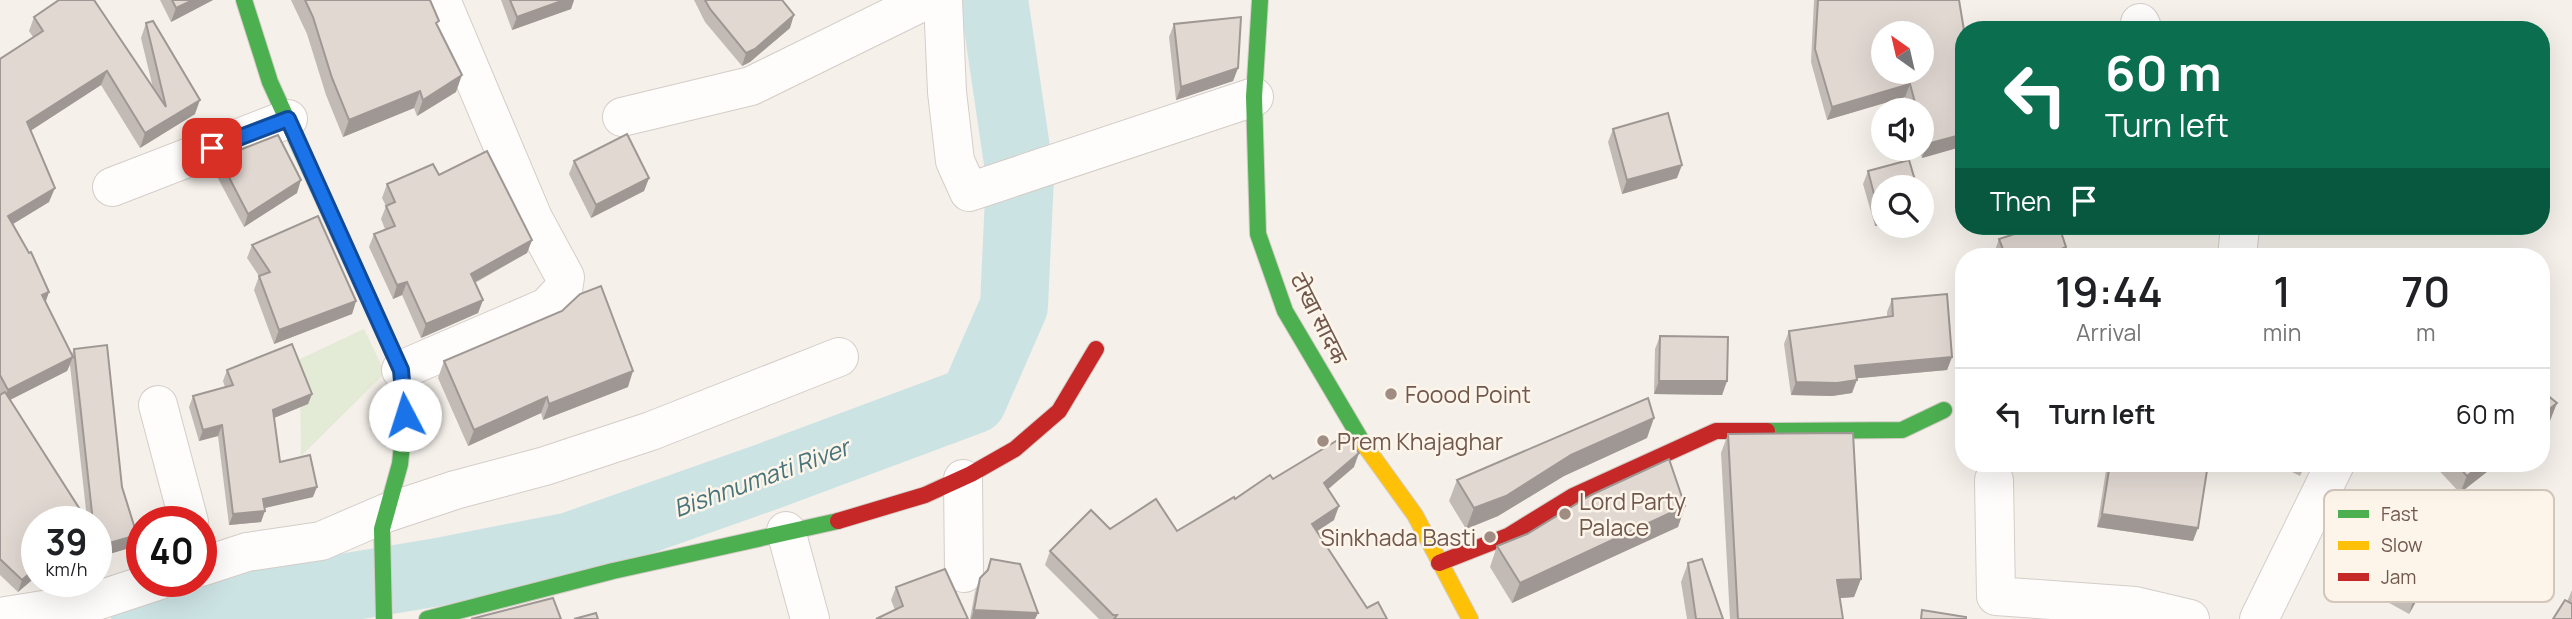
<!DOCTYPE html>
<html lang="en">
<head>
<meta charset="utf-8">
<style>
  :root { --surface:#fff; --page:#f2f2f2; --text:#202124; --muted:#757577; --line:#e0e0e0 }
  body { margin:0; font-family:Manrope,"Noto Sans Devanagari",sans-serif; background:var(--page); color:var(--text); height:100vh; display:flex; flex-direction:column; font-size:26px; white-space:nowrap }
  * { box-sizing:border-box; margin:0 }
  p { font-size:23px; color:var(--muted) }
  .icon { flex:none; width:38px; height:38px; fill:none; stroke:currentColor; stroke-width:2; stroke-linecap:round; stroke-linejoin:round }
  .map { position:relative; flex:1; overflow:hidden }
  .details { position:absolute; left:1955px; top:248px; width:595px; height:224px; display:flex; flex-direction:column; background:var(--surface); border-radius:28px; box-shadow:0 7px 28px #0002 }
  .details>* { flex:none }
  .banner { position:absolute; left:1955px; top:21px; width:595px; height:214px; border-radius:28px; box-shadow:0 7px 28px #0002; background:#0b6e4f; color:#fff; overflow:hidden }
  .needle { width:46px; rotate:326deg }
  .controls { position:absolute; left:1871px; top:21px; display:grid; gap:14px }
  .controls a { display:grid; place-items:center; width:63px; height:63px; border-radius:50%; background:var(--surface); box-shadow:0 7px 28px #0002; font-size:35px }
  .speed { position:absolute; left:21px; top:506px; display:flex; gap:14px; font-size:35px; font-weight:700; text-align:center }
  .speed>* { display:grid; place-content:center; width:91px; height:91px; border-radius:50%; background:var(--surface); box-shadow:0 7px 28px #0002; line-height:1 }
  .speed small { font-size:18px; font-weight:400 }
  .speed .limit { border:10px solid #d22; background:#fff; color:#111 }
  .pin { position:absolute; display:grid; place-items:center; width:60px; height:60px; color:#fff; margin:-30px; border-radius:14px; box-shadow:0 4px 10px #0006 }
  .me { position:absolute; width:77px; margin:-38px; rotate:355deg; stroke-linejoin:round; filter:drop-shadow(0 0 5px #0008) }
  .turn { display:flex; align-items:center; gap:24px; height:147px; padding:0 35px; font-size:32px }
  .turn .icon { width:91px; height:91px; stroke-width:2.5 }
  .turn b { display:block; font-size:49px; line-height:60px }
  .then { display:flex; align-items:center; height:66px; padding:0 35px; background:#0003; gap:14px; font-size:26px }
  .eta { display:flex; justify-content:space-evenly; align-items:center; height:119px; text-align:center }
  .eta b { font-size:42px; font-weight:600; line-height:49px }
  ul { padding:0; list-style:none }
  li { display:flex; align-items:center; gap:21px; height:91px; padding:0 35px; border-top:2px solid var(--line) }
  li div { flex:1 }
  li b { display:block; font-size:26px }
  li em { font-style:normal }
  .map>svg:first-child { display:block }
  .green { fill:#e3ead6 }
  .lines { fill:none; stroke-linecap:round; stroke-linejoin:round }
  .river { stroke:#cce3e4; stroke-width:68 }
  .street-casing { stroke:#d4cdc8; stroke-width:40 }
  .fast-casing { stroke:#d4ccc6; stroke-width:18 }
  .slow-casing { stroke:#d4ccc6; stroke-width:18 }
  .jam-casing { stroke:#d4ccc6; stroke-width:18 }
  .street { stroke:#fefdfc; stroke-width:38 }
  .fast { stroke:#4caf50; stroke-width:16 }
  .slow { stroke:#ffc107; stroke-width:16 }
  .jam { stroke:#c62828; stroke-width:16 }
  .wall { fill:#c2bab5; fill-rule:evenodd }
  .shaded-wall { fill:#9e9793 }
  .building { fill:#e1d8d2; stroke:#9e9793; stroke-width:2; fill-rule:evenodd }
  .route-casing { stroke:#114b97; stroke-width:18 }
  .route { stroke:#1a73e8; stroke-width:12 }
  .poi-dot { fill:#9f8d84; stroke:#fdf5ea; stroke-width:2.5 }
  .labels { text-anchor:middle; dominant-baseline:central; stroke-width:5; stroke-linejoin:round; paint-order:stroke }
  .street-label { font-size:23px; fill:#70584d; stroke:#fdf5ea }
  .poi-label { font-size:23px; fill:#70584d; stroke:#fdf5ea; text-anchor:start }
  .water-label { font-size:24px; font-style:italic; fill:#46747a; stroke:#fdf5ea }
  .key { fill:#fdf5ea; stroke:#d3c6bb; stroke-width:2 }
  .key-label { font-size:19px; fill:#70584d }
</style>
</head>
<body>
<div class="map">
<svg width="2572" height="619" viewBox="0 0 2572 619">
  <rect width="100%" height="100%" fill="#f5f0ea"/>
  <polygon class="green" points="364,329 385,373 301,456 300,359"/>
  <g class="lines">
    <polyline class="river" points="145,619 189,604 276,599 438,572 571,546 769,476 973,400 1014,306 1020,176 994,0"/>
    <defs>
      <g id="street">
        <polyline points="943,0 947,92 955,161 969,192 1254,97"/>
        <polyline points="2140,23 2143,30"/>
        <polyline points="622,117 751,86 926,0"/>
        <polyline points="112,187 288,119"/>
        <polyline points="2237,257 2240,226"/>
        <polyline points="401,370 547,307 563,290 565,277 533,218 441,0"/>
        <polyline points="158,405 189,522"/>
        <polyline points="963,479 964,573"/>
        <polyline points="1994,480 1996,596 2135,606 2190,619"/>
        <polyline points="786,531 810,619"/>
        <polyline points="201,567 247,552 321,541 386,513 455,490 545,466 651,431 839,357"/>
        <polyline points="0,617 93,602 157,581"/>
        <polyline points="2259,619 2335,464"/>
      </g>
      <g id="fast">
        <polyline points="244,0 270,82 401,370 405,415 400,464 382,529 384,619"/>
        <polyline points="1260,0 1254,97 1258,234 1285,311 1363,443"/>
        <polyline points="1767,431 1902,430 1944,410"/>
        <polyline points="427,619 613,571 838,521"/>
      </g>
      <polyline id="slow" points="1363,443 1415,515 1470,619"/>
      <g id="jam">
        <polyline points="838,521 925,495 971,474 1015,449 1059,411 1096,349"/>
        <polyline points="1439,563 1508,536 1573,496 1716,431 1767,431"/>
      </g>
    </defs>
    <use href="#street" class="street-casing"/>
    <use href="#fast" class="fast-casing"/>
    <use href="#slow" class="slow-casing"/>
    <use href="#jam" class="jam-casing"/>
    <use href="#street" class="street"/>
    <use href="#fast" class="fast"/>
    <use href="#slow" class="slow"/>
    <use href="#jam" class="jam"/>
  </g>
  <g class="wall">
    <polygon points="160,0 213,0 171,22"/>
    <polygon points="291,0 430,0 456,92 417,116 414,108 343,137 326,95 307,34"/>
    <polygon points="501,0 574,0 571,9 512,30"/>
    <polygon points="694,0 782,0 790,28 750,62 742,66 705,22"/>
    <polygon points="1814,0 1959,0 1964,146 1922,158 1919,149 1922,149 1922,110 1909,110 1905,97 1827,120 1811,62"/>
    <path d="M34 17 153 88 141 38 146 23 195 114 140 148 101 85 30 131 49 202 13 224 45 302 72 354 74 349 122 487 133 547 99 557 96 563V522H37V578L32 580 18 592 0 575V59L33 37 29 31ZM70 365 87 519 10 400 67 371Z"/>
    <polygon points="1174,24 1238,68 1233,81 1176,100 1169,37"/>
    <polygon points="1613,129 1677,178 1622,194 1608,142"/>
    <polygon points="219,158 297,193 244,227 214,171"/>
    <polygon points="574,161 649,178 644,191 591,218 569,174"/>
    <polygon points="1868,171 1883,187 1883,224 1875,226 1863,184"/>
    <polygon points="439,175 532,240 527,253 475,283 483,300 478,313 421,338 402,295 393,299 369,247 374,234 385,229 381,219 386,206 382,198 387,184"/>
    <polygon points="1999,239 2066,247 2062,257 1996,257 1994,253"/>
    <polygon points="252,245 356,301 352,314 274,344 254,290 259,276 247,258"/>
    <polygon points="1892,299 1952,357 1947,370 1856,378 1852,393 1832,396 1791,395 1784,344 1789,331 1887,316 1887,312"/>
    <polygon points="1660,336 1727,381 1722,395 1654,394 1655,349"/>
    <polygon points="444,361 628,387 543,420 541,413 468,446 438,378"/>
    <polygon points="227,370 312,394 308,404 274,418 280,462 313,497 265,508 261,522 229,525 218,436 199,441 189,407 193,396 225,387 223,381"/>
    <polygon points="1728,434 1861,579 1854,597 1840,598 1843,619 1730,619 1721,453"/>
    <polygon points="1647,438 1564,476 1498,516 1466,529 1449,501 1457,480"/>
    <polygon points="2107,464 2208,464 2193,541 2097,527"/>
    <polygon points="2276,464 2306,464 2300,476"/>
    <polygon points="2433,464 2497,464 2460,493"/>
    <polygon points="1354,467 1328,489 1334,520 1317,531 1367,608 1387,619 1099,619 1045,565 1050,551 1110,529 1177,531 1273,479"/>
    <polygon points="1685,506 1678,527 1512,603 1490,567 1497,546 1527,534"/>
    <polygon points="2446,549 2409,614 2366,590 2371,577"/>
    <polygon points="991,559 1038,613 1035,619 970,619 975,592 980,578 986,572"/>
    <polygon points="1688,563 1723,619 1687,619 1681,582"/>
    <polygon points="896,587 968,619 895,610 891,600"/>
    <polygon points="2572,590 2572,619 2567,602"/>
  </g>
  <g class="shaded-wall">
    <polygon points="193,0 213,0 171,22 176,8"/>
    <polygon points="564,0 574,0 571,9 512,30 517,17"/>
    <polygon points="794,15 790,28 750,62 742,66 746,53"/>
    <polygon points="1238,68 1233,81 1176,100 1181,87"/>
    <polygon points="107,71 101,85 21,137 27,122"/>
    <polygon points="462,75 456,92 417,116 423,100"/>
    <polygon points="1910,84 1905,97 1827,120 1832,107"/>
    <polygon points="420,91 414,108 343,137 349,120"/>
    <polygon points="200,100 195,114 140,148 145,133"/>
    <polygon points="1964,134 1964,146 1922,158 1927,144"/>
    <polygon points="1682,165 1677,178 1622,194 1627,180"/>
    <polygon points="649,178 644,191 591,218 596,205"/>
    <polygon points="301,180 297,193 244,227 248,214"/>
    <polygon points="55,188 49,202 3,230 8,216"/>
    <polygon points="1883,212 1883,224 1875,226 1879,213"/>
    <polygon points="532,240 527,253 466,287 471,274"/>
    <polygon points="2066,247 2062,257 2044,257"/>
    <polygon points="407,282 402,295 393,299 397,285"/>
    <polygon points="49,292 44,307 42,295"/>
    <polygon points="483,300 478,313 421,338 426,324"/>
    <polygon points="356,301 352,314 274,344 279,330"/>
    <polygon points="73,357 67,371 2,404 8,390"/>
    <polygon points="1952,357 1947,370 1850,379 1855,366"/>
    <polygon points="633,371 628,387 543,420 549,404"/>
    <polygon points="1857,380 1852,393 1832,396 1791,395 1796,382"/>
    <polygon points="1659,381 1727,381 1722,395 1654,394"/>
    <polygon points="312,394 308,404 269,420 273,410"/>
    <polygon points="547,397 541,413 468,446 474,430"/>
    <polygon points="2557,403 2550,421 2541,428 2541,416"/>
    <polygon points="1654,418 1647,438 1564,476 1498,516 1466,529 1474,508 1571,455"/>
    <polygon points="222,425 218,436 199,441 203,430"/>
    <polygon points="1359,453 1354,467 1319,497 1324,483"/>
    <polygon points="2482,464 2497,464 2460,493 2467,476"/>
    <polygon points="317,487 313,497 260,509 263,499"/>
    <polygon points="1339,506 1334,520 1307,538 1312,524"/>
    <polygon points="1685,506 1678,527 1512,603 1520,583"/>
    <polygon points="265,511 261,522 229,525 233,514"/>
    <polygon points="2102,514 2198,528 2193,541 2097,527"/>
    <polygon points="137,535 133,547 99,557 96,563 96,553 99,546"/>
    <polygon points="2451,536 2446,549 2409,614 2413,601"/>
    <polygon points="37,567 37,578 32,580 18,592 22,580"/>
    <polygon points="1861,579 1854,597 1830,599 1837,580"/>
    <polygon points="974,610 1038,613 1035,619 971,619"/>
  </g>
  <g class="building">
    <polygon points="59,0 94,0 166,107 146,23 153,21 200,100 145,133 107,71 27,122 55,188 8,216 29,253 31,252 49,292 42,295 73,357 8,390 0,375 0,59 43,31 34,17"/>
    <polygon points="172,0 193,0 176,8"/>
    <polygon points="305,0 430,0 439,21 436,23 462,75 423,100 420,91 349,120 332,78 313,17"/>
    <polygon points="510,0 564,0 517,17"/>
    <polygon points="705,0 782,0 794,15 755,49 746,53 710,9"/>
    <path d="M1818 0H1959L1964 30V134L1927 144 1922 125V110H1917L1910 84 1832 107 1815 49ZM1883 33H1922V72H1883Z"/>
    <polygon points="1241,17 1238,68 1181,87 1174,24"/>
    <polygon points="2238,26 2239,30 2224,30"/>
    <polygon points="1668,113 1682,165 1627,180 1613,129"/>
    <polygon points="627,134 649,178 596,205 574,161"/>
    <polygon points="278,135 301,180 248,214 219,158"/>
    <polygon points="487,151 532,240 471,274 483,300 426,324 407,282 397,285 374,234 395,226 386,206 395,202 387,184 433,164 439,175"/>
    <polygon points="1909,160 1917,187 1883,187 1883,212 1879,213 1868,171"/>
    <polygon points="318,216 356,301 279,330 259,276 270,272 252,245"/>
    <polygon points="2039,226 2059,226 2066,247 2044,257 2006,257 1999,239"/>
    <polygon points="601,286 633,371 549,404 547,397 474,430 444,361 562,311 580,294"/>
    <polygon points="1947,294 1952,357 1855,366 1857,380 1837,383 1796,382 1789,331 1893,316 1892,299"/>
    <polygon points="1660,336 1728,337 1727,381 1659,381"/>
    <polygon points="292,344 312,394 273,410 280,462 310,455 317,487 263,499 265,511 233,514 222,425 203,430 193,396 233,385 227,370"/>
    <polygon points="107,345 122,487 137,535 99,546 100,553 96,554 96,522 93,522 74,349"/>
    <polygon points="2541,390 2557,403 2541,416"/>
    <polygon points="5,392 88,522 37,522 37,567 22,580 0,559 0,395"/>
    <polygon points="1648,398 1654,418 1571,455 1506,496 1474,508 1457,480"/>
    <polygon points="1853,433 1861,579 1837,580 1843,619 1738,619 1728,434"/>
    <polygon points="1346,435 1359,453 1324,483 1339,506 1312,524 1367,608 1378,602 1387,619 1114,619 1117,615 1113,615 1050,551 1091,510 1110,529 1156,499 1177,531 1234,497 1235,499 1270,475 1273,479"/>
    <polygon points="1669,459 1685,506 1520,583 1497,546 1527,534 1591,495"/>
    <polygon points="2110,464 2208,464 2198,528 2102,514"/>
    <polygon points="2456,464 2482,464 2467,476"/>
    <polygon points="991,559 1020,564 1038,613 974,610 980,578 988,570"/>
    <polygon points="1702,559 1723,619 1696,619 1688,563"/>
    <polygon points="945,569 968,619 876,619 903,606 896,587"/>
    <polygon points="553,598 561,619 471,619"/>
    <polygon points="2565,600 2572,604 2572,619 2553,619"/>
    <polygon points="1922,610 1966,617 1966,619 1921,619"/>
    <polygon points="596,613 598,619 574,619"/>
  </g>
  <g class="lines">
    <defs>
      <polyline id="route" points="212,148 288,119 401,370 405,415"/>
    </defs>
    <use href="#route" class="route-casing"/>
    <use href="#route" class="route"/>
  </g>
  <g class="poi-dot">
    <circle cx="1391" cy="394" r="7"/>
    <circle cx="1323" cy="441" r="7"/>
    <circle cx="1565" cy="514" r="7"/>
    <circle cx="1490" cy="537" r="7"/>
  </g>
  <g class="labels">
    <g class="street-label">
      <text transform="translate(1320 318) rotate(63)">टोखा सादक</text>
    </g>
    <g class="poi-label">
      <text x="1405" y="394">Foood Point</text>
      <text x="1337" y="441">Prem Khajaghar</text>
      <text x="1579" y="501">Lord Party<tspan x="1579" dy="26">Palace</tspan></text>
      <text x="1476" y="537" text-anchor="end">Sinkhada Basti</text>
    </g>
    <g class="water-label">
      <text transform="translate(761 477) rotate(-20)">Bishnumati River</text>
    </g>
  </g>
  <rect x="2324" y="490" width="230" height="112" rx="10" class="key"/>
  <rect x="2338" y="510" width="31" height="8" fill="#4caf50"/>
  <rect x="2338" y="541" width="31" height="9" fill="#ffc107"/>
  <rect x="2338" y="573" width="31" height="8" fill="#c62828"/>
  <g class="key-label">
    <text x="2381" y="521">Fast</text>
    <text x="2381" y="552">Slow</text>
    <text x="2381" y="584">Jam</text>
  </g>
</svg>
<div class="controls">
<a><svg class="needle" viewBox="-14 -14 28 28"><path d="M0-13l5 13h-10z" fill="#e53935"/><path d="M0 13l5-13h-10z" fill="#757577"/></svg></a>
<a><svg class="icon" aria-label="sound" viewBox="0 0 24 24"><path d="M4 9h4l5-4v14l-5-4H4zM17 9q2 3 0 6"/></svg></a>
<a><svg class="icon" aria-label="search" viewBox="0 0 24 24"><circle cx="10" cy="10" r="6"/><path d="M15 15l6 6"/></svg></a>
</div>
<div class="speed"><div>39<small>km/h</small></div><div class="limit">40</div></div>
<div class="pin" style="left:212px;top:148px;background:#d93025"><svg class="icon" aria-label="arrive" viewBox="0 0 24 24"><path d="M6 21V4h12l-3 4 3 4H6"/></svg></div>
<svg class="me" style="left:405px;top:415px" viewBox="-20 -20 40 40"><circle r="19" fill="#fff"/><path d="M0-13L10 11 0 6-10 11z" fill="#1a73e8"/></svg>
<div class="banner">
<div class="turn"><svg class="icon" aria-label="left" viewBox="0 0 24 24"><path d="M17 20v-9H6M10 6l-5 5 5 5"/></svg><div><b>60 m</b>Turn left</div></div>
<div class="then">Then<svg class="icon" aria-label="arrive" viewBox="0 0 24 24"><path d="M6 21V4h12l-3 4 3 4H6"/></svg></div>
</div>
<section class="details">
<div class="eta">
<div><b>19:44</b><p>Arrival</p></div>
<div><b>1</b><p>min</p></div>
<div><b>70</b><p>m</p></div>
</div>
<ul>
<li><svg class="icon" aria-label="left" viewBox="0 0 24 24"><path d="M17 20v-9H6M10 6l-5 5 5 5"/></svg><div><b>Turn left</b></div><em>60 m</em></li>
</ul>
</section>
</div>
</body>
</html>
